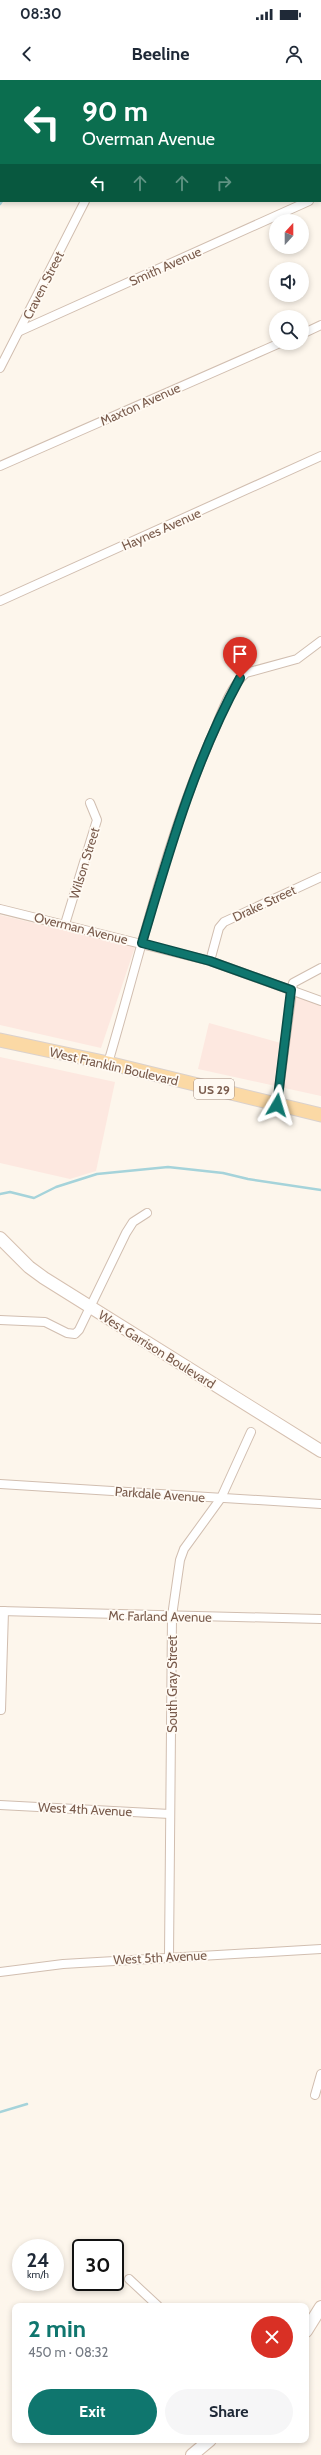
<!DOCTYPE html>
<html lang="en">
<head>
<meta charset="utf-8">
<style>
  :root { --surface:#fff; --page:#f6f6f7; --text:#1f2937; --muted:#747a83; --accent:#0f766e }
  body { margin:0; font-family:Cabin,sans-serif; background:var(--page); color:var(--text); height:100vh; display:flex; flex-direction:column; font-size:15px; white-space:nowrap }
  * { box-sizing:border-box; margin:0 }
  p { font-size:13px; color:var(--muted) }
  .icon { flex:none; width:22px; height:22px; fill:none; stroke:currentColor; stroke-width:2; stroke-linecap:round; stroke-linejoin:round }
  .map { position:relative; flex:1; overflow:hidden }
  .drawer { position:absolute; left:12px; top:2223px; width:297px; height:140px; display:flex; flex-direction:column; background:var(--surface); border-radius:8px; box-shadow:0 2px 6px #0003 }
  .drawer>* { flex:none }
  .hud { position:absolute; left:0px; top:0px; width:321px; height:122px; box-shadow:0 2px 6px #0003; background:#0b6e4f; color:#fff; overflow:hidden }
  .needle { width:26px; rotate:21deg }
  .fabs { position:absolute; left:269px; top:134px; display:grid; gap:8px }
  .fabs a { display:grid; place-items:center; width:40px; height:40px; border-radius:50%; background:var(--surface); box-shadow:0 2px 6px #0003; font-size:20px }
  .speed { position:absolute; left:12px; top:2159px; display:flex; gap:8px; font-size:20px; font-weight:700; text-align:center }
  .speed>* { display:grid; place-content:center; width:52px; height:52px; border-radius:50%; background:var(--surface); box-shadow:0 2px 6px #0003; line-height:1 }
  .speed small { font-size:10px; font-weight:400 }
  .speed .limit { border:2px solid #111; border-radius:6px; background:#fff; color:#111 }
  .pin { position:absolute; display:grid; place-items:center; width:34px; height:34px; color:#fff; margin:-41px -17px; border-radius:50% 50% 50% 0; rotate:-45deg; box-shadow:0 0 4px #0007 }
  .pin .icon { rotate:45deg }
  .me { position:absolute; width:44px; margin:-22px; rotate:7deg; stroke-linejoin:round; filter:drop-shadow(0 0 3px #0008) }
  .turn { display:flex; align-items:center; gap:14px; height:84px; padding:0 16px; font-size:18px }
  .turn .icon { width:52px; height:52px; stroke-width:2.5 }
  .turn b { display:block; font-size:28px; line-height:34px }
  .lanes { display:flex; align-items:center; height:38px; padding:0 16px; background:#0003; justify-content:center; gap:20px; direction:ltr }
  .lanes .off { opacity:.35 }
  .round { display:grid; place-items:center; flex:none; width:42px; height:42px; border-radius:21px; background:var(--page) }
  .overview { display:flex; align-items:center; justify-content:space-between; height:68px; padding:0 16px }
  h1 { font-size:24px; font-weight:800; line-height:30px; color:var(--accent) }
  .button { display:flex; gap:8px; margin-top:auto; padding:8px 16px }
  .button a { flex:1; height:46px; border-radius:24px; background:var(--accent); color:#fff; font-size:16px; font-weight:800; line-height:46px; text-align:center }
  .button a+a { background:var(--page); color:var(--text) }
  .status { display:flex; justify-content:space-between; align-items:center; height:28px; padding:0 20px; background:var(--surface); direction:ltr }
  .status svg { height:11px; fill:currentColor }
  header { display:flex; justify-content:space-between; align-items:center; height:52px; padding:0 16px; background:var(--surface); font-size:18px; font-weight:800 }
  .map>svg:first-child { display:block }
  .commercial { fill:#fde8e0 }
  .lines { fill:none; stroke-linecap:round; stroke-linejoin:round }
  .stream { stroke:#a5d3da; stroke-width:2.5 }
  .street-casing { stroke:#d1beb0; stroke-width:10 }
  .secondary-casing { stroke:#d6c0b0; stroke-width:14 }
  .primary-casing { stroke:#dad1cd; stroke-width:15 }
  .street { stroke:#fff; stroke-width:8 }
  .secondary { stroke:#fff; stroke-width:12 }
  .primary { stroke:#fbd9a5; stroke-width:13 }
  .route-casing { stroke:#0a4d48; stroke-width:10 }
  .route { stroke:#0f766e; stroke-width:7 }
  .labels { text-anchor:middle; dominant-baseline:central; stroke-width:3.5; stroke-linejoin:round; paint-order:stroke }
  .shield { fill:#fffaf3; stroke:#a28b7f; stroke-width:1 }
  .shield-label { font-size:12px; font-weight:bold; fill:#7a5c4d }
  .street-label { font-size:13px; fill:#7a5c4d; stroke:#fffaf3 }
</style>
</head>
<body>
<div class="status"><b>08:30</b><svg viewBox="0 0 49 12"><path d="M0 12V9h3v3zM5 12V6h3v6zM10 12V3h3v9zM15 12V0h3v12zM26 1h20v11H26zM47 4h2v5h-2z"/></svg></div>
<header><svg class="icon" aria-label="back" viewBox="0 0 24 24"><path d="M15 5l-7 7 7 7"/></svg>Beeline<svg class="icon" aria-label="person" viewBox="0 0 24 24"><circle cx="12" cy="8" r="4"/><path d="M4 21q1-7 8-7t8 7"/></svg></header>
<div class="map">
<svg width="321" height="2375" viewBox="0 0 321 2375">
  <rect width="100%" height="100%" fill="#fdf6ec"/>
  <g class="commercial">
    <polygon points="0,835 135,867 101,968 0,945"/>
    <polygon points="296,916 321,924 321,1016 198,989 209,943 288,965"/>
    <polygon points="0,977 115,1002 96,1091 70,1099 0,1083"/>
  </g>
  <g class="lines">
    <g class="stream">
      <polyline points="93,1 93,0"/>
      <polyline points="0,124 2,121"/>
      <polyline points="0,1114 10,1112 34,1118 56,1107 97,1094 168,1087 223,1093 248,1099 321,1110"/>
      <polyline points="0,2032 27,2024"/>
    </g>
    <defs>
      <g id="street">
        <polyline points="21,1 21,0"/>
        <polyline points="151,1 151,0"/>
        <polyline points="286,1 287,0"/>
        <polyline points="0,43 1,42"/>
        <polyline points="320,115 321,115"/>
        <polyline points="20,251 309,121"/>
        <polyline points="302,254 321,245"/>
        <polyline points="0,288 85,121"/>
        <polyline points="0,386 280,263"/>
        <polyline points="0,521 321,376"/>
        <polyline points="0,829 210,881 321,921"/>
        <polyline points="65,844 97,740 90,723"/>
        <polyline points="210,881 219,848 224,842 321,797"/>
        <path d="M108 983C141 872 166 757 214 651 222 632 230 607 246 593L297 579 321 561"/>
        <polyline points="277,1025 293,903 321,888"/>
        <polyline points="0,1240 45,1242 67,1253 75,1254 79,1250 126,1153 133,1142 147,1133"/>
        <polyline points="0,1404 321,1424"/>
        <polyline points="0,1531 321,1539"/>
        <polyline points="1,1630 4,1531"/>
        <polyline points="0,1725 170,1734"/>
        <polyline points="169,1876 172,1536 180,1480 184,1469 221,1418 251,1352"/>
        <polyline points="0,1892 63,1884 321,1869"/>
        <polyline points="315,2015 321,1994"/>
        <polyline points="129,2199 158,2226"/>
      </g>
      <g id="secondary">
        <polyline points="0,1158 29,1187 44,1198 321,1371"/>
        <polyline points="306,2251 321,2227"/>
        <polyline points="192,2375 210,2360"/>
      </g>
      <polyline id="primary" points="0,960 108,983 321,1035"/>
    </defs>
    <use href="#street" class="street-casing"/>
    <use href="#secondary" class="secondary-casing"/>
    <use href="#primary" class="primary-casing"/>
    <use href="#street" class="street"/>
    <use href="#secondary" class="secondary"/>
    <use href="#primary" class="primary"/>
  </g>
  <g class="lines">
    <defs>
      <path id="route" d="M240 598C194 682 169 772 142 863L210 881 291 910 277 1025"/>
    </defs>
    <use href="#route" class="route-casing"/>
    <use href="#route" class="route"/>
  </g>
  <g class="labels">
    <rect class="shield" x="194" y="999" width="40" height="20" rx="3"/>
    <g class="shield-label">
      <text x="214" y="1009">US 29</text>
    </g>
    <g class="street-label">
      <text transform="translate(165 186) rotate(-24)">Smith Avenue</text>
      <text transform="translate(43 205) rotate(-63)">Craven Street</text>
      <text transform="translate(140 324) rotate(-24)">Maxton Avenue</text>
      <text transform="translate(161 449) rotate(-24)">Haynes Avenue</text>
      <text transform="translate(84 783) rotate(-73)">Wilson Street</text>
      <text transform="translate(264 823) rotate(-25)">Drake Street</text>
      <text transform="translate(81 848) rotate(14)">Overman Avenue</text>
      <text transform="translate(114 986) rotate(13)">West Franklin Boulevard</text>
      <text transform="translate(157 1269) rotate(32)">West Garrison Boulevard</text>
      <text transform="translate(160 1414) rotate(4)">Parkdale Avenue</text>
      <text transform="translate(160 1536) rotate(1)">Mc Farland Avenue</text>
      <text transform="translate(172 1604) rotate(-90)">South Gray Street</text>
      <text transform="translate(85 1729) rotate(3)">West 4th Avenue</text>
      <text transform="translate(160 1877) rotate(-3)">West 5th Avenue</text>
    </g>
  </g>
</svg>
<div class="fabs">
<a><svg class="needle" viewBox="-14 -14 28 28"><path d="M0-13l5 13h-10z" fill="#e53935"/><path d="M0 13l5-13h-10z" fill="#747a83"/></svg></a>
<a><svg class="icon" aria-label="sound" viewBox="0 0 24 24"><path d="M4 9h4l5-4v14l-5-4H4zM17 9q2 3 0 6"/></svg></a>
<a><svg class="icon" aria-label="search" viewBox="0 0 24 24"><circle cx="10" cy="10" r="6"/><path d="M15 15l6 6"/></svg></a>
</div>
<div class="speed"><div>24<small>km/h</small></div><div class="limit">30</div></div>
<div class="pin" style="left:240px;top:598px;background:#d93025"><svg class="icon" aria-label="arrive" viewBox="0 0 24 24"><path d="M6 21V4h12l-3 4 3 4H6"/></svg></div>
<svg class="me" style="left:277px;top:1025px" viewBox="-20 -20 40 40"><path d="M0-17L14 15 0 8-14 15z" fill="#0f766e" stroke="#fff" stroke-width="4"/></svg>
<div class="hud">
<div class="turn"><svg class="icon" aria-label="left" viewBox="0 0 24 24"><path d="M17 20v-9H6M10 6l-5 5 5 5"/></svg><div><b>90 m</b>Overman Avenue</div></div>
<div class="lanes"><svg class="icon" aria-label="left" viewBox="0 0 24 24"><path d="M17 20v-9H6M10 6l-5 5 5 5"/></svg><svg class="icon off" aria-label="ahead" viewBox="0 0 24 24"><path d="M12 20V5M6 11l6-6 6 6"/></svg><svg class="icon off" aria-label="ahead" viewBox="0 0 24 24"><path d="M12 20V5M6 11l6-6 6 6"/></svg><svg class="icon off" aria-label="right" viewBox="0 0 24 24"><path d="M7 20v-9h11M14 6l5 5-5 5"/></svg></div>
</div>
<section class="drawer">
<div class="overview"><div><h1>2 min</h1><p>450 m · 08:32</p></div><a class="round" style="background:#d93025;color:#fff"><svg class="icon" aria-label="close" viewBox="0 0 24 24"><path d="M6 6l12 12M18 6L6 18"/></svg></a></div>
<div class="button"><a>Exit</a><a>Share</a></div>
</section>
</div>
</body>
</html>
